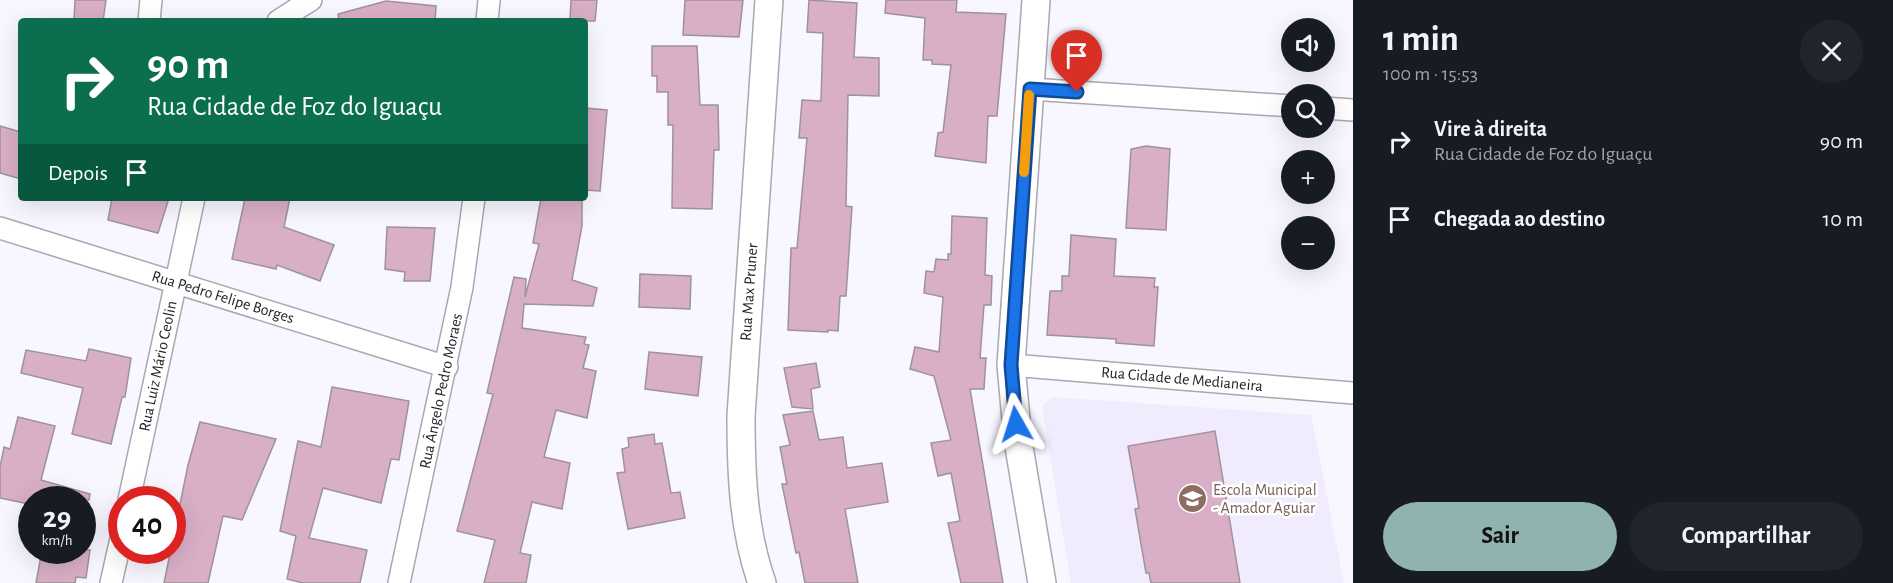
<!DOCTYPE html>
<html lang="pt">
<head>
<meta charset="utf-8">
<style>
  :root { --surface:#171b24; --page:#20242c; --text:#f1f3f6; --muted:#9ea1a6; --accent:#91b3af }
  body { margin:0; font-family:"Alegreya Sans",sans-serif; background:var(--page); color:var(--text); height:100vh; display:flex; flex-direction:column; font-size:22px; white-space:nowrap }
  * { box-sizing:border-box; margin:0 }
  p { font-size:20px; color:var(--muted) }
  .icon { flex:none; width:33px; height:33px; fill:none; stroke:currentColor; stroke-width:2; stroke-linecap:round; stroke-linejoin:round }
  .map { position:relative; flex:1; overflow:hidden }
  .drawer { display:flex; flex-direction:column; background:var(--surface); width:540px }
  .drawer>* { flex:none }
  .hud { position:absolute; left:18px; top:18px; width:570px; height:183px; border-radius:6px; box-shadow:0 6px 24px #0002; background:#0b6e4f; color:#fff; overflow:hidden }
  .buttons { position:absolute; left:1281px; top:18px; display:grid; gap:12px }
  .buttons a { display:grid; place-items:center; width:54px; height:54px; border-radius:50%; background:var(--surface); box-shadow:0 6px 24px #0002; font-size:30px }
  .speed { position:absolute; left:18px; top:486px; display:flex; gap:12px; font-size:30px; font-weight:700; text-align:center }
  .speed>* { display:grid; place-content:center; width:78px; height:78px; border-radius:50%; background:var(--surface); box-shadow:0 6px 24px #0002; line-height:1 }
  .speed small { font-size:15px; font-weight:400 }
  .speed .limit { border:9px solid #d22; background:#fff; color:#111 }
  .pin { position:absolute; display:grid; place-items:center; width:51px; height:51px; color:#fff; margin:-62px -26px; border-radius:50% 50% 50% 0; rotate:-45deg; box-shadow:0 0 6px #0007 }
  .pin .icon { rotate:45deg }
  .me { position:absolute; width:66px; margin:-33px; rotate:354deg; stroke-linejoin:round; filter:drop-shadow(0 0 4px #0008) }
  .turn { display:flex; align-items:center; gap:21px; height:126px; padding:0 30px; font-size:27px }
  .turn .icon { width:78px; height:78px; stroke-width:2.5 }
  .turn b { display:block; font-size:42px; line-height:51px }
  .then { display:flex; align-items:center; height:57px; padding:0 30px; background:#0003; gap:12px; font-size:22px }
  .round { display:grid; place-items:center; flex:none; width:63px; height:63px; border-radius:32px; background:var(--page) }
  .summary { display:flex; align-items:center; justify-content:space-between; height:102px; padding:0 30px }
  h1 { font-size:36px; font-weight:600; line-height:45px }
  .cta { display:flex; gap:12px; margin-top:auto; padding:12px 30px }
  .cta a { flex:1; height:69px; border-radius:36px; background:var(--accent); color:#111; font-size:24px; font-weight:600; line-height:69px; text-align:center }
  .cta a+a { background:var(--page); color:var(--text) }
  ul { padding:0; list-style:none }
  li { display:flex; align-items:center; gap:18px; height:78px; padding:0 30px }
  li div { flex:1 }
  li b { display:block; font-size:22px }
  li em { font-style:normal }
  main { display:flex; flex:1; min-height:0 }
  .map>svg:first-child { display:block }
  .built { fill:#f0ecfe }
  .building { fill:#d9afc7; stroke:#9d9399; stroke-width:1.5 }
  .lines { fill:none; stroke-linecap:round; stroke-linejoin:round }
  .minor-casing { stroke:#a9a7b1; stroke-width:24 }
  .tertiary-casing { stroke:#a9a7b1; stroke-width:30 }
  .minor { stroke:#fff; stroke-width:21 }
  .tertiary { stroke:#fff; stroke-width:27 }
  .route-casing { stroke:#114b97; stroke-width:15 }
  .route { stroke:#1a73e8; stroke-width:10 }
  .slow { stroke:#f59e0b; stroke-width:10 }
  .labels { text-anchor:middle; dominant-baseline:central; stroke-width:5; stroke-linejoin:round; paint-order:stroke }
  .street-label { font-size:16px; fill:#252428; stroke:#fff }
  .education-label { font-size:16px; fill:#785e54; stroke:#fff; text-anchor:start }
</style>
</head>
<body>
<main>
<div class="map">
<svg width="1353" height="583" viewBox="0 0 1353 583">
  <rect width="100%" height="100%" fill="#f8f6ff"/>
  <polygon class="built" points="1051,397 1311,415 1344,583 1071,583 1042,407"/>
  <g class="building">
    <polygon points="75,0 106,0 103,21 74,21"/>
    <polygon points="571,0 597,0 595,21 570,21"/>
    <polygon points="685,0 743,0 739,37 683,35"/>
    <polygon points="809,0 857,3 854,57 879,58 879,96 848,95 846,206 852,207 846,296 840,296 838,331 828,330 828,332 788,330 791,248 797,248 807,138 799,138 802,100 821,101 823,33 807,32"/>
    <polygon points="886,0 957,0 956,12 1006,14 997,116 988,116 986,163 935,156 938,133 943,132 951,65 932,64 932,60 923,60 925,18 885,13"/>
    <polygon points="386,1 436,6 435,21 339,21 338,14"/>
    <polygon points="652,46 697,46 700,105 718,105 719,150 714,150 712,209 672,208 673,125 668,125 668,92 657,92 657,76 652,76"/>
    <polygon points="585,108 607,110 600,191 585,190"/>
    <polygon points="0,126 21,132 21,179 0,173"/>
    <polygon points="1146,146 1170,149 1166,230 1126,228 1131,149"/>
    <polygon points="112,198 169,198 158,233 108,220"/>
    <polygon points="245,198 290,198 284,227 334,245 320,281 277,265 276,269 232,259"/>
    <polygon points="541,198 582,198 582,226 572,280 597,288 593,306 524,304 522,328 586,337 584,344 589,345 583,368 596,371 587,418 556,410 544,457 570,463 562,509 532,502 520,553 531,555 526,583 484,583 495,540 457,531 493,394 487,393 514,277 526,279 525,297 539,244 533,243"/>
    <polygon points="952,216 987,218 985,275 992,276 991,305 984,305 980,358 986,358 984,389 970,389 1003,583 961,583 948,523 960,521 951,473 938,476 931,443 951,440 934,376 910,369 915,347 939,352 943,297 924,293 926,271 934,272 936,259 948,260 948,254 951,254"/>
    <polygon points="387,227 435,228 430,281 404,281 405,272 385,269"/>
    <polygon points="1071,235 1116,239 1114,276 1155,278 1154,287 1158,287 1154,346 1116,343 1116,339 1047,335 1050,291 1062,291 1062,276 1069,276"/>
    <polygon points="640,274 691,276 690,309 639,307"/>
    <polygon points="89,349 131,358 125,397 122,397 111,444 72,434 83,388 21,373 26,350 86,361"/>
    <polygon points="649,352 702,357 698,396 645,389"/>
    <polygon points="816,363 820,387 811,389 813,409 792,407 784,368"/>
    <polygon points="332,387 409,401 399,460 391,459 381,503 323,488 309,538 367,550 360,583 303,583 287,579 296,536 280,531 298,441 321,447"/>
    <polygon points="813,411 819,440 843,437 847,468 882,463 888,502 845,509 858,583 805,583 799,552 796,553 782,484 787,484 780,447 790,445 783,415"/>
    <polygon points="18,417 55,426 41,480 90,494 89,500 30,500 29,504 0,498 0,467 4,447 10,449"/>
    <polygon points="200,422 276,439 242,520 223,516 208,583 164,583 188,465"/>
    <polygon points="1215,431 1240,583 1151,583 1149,573 1146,573 1135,509 1139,508 1128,446"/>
    <polygon points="654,434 655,444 662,443 671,493 680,492 685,518 628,529 617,473 625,472 622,449 629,447 628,438"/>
    <polygon points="42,550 90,550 86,578 76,577 75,583 36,583"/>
  </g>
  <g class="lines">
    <defs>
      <g id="minor">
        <polyline points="149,21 151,0"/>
        <polyline points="278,21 311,0"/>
        <polyline points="487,21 489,0"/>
        <polyline points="1030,89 1292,106"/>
        <polyline points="1324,108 1353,110"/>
        <polyline points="0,228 447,367"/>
        <polyline points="1011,365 1353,393"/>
        <polyline points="129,500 194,198"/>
        <polyline points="111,583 122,534"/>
        <polyline points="399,583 462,287 474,198"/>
      </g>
      <g id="tertiary">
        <polyline points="1036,0 1011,365 1018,441 1042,583"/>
        <path d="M762 583C743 529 741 473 741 416L769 0"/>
      </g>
    </defs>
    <use href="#minor" class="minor-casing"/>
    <use href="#tertiary" class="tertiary-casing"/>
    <use href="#minor" class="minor"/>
    <use href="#tertiary" class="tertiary"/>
  </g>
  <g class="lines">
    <defs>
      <polyline id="route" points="1016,424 1011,365 1030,89 1077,92"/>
    </defs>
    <use href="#route" class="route-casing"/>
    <use href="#route" class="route"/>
    <polyline class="slow" points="1024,172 1029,95"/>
  </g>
  <defs>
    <symbol id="school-disc" viewBox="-11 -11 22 22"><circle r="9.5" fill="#8d6e63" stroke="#fff"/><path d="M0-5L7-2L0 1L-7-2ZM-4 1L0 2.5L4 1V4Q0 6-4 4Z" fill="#fff"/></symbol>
  </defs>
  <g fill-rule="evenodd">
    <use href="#school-disc" x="1176" y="482" width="33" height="33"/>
  </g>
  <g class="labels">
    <g class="street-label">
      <text transform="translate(749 292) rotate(-86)">Rua Max Pruner</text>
      <text transform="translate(223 297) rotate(17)">Rua Pedro Felipe Borges</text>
      <text transform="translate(158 366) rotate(-78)">Rua Luiz Mário Ceolin</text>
      <text transform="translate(1182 379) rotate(5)">Rua Cidade de Medianeira</text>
      <text transform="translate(441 391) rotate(-78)">Rua Ângelo Pedro Moraes</text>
    </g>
    <g class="education-label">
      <text x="1213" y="490">Escola Municipal<tspan x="1213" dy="18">- Amador Aguiar</tspan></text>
    </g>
  </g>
</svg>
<div class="buttons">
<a><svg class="icon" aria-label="sound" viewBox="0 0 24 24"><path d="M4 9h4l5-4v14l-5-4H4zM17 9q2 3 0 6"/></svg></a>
<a><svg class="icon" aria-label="search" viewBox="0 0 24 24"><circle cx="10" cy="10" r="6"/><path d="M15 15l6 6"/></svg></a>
<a>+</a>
<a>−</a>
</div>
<div class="speed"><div>29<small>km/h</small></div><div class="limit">40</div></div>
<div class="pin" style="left:1077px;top:92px;background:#d93025"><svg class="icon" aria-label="arrive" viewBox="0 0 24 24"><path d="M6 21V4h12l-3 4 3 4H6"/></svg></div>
<svg class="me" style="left:1016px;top:424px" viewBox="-20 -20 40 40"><path d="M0-17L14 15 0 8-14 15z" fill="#1a73e8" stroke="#fff" stroke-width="4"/></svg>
<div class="hud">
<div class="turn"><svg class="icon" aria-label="right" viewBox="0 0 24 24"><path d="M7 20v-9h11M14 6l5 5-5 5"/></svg><div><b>90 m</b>Rua Cidade de Foz do Iguaçu</div></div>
<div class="then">Depois<svg class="icon" aria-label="arrive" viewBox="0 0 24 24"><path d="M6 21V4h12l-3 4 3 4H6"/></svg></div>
</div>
</div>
<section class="drawer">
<div class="summary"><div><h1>1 min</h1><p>100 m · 15:53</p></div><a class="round"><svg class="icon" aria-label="close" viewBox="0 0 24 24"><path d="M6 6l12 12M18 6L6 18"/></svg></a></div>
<ul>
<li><svg class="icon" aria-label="right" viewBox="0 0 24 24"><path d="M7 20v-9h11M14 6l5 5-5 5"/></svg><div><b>Vire à direita</b><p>Rua Cidade de Foz do Iguaçu</p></div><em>90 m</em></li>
<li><svg class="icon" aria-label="arrive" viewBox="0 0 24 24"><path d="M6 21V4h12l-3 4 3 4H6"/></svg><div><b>Chegada ao destino</b></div><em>10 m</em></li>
</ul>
<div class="cta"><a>Sair</a><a>Compartilhar</a></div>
</section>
</main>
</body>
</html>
